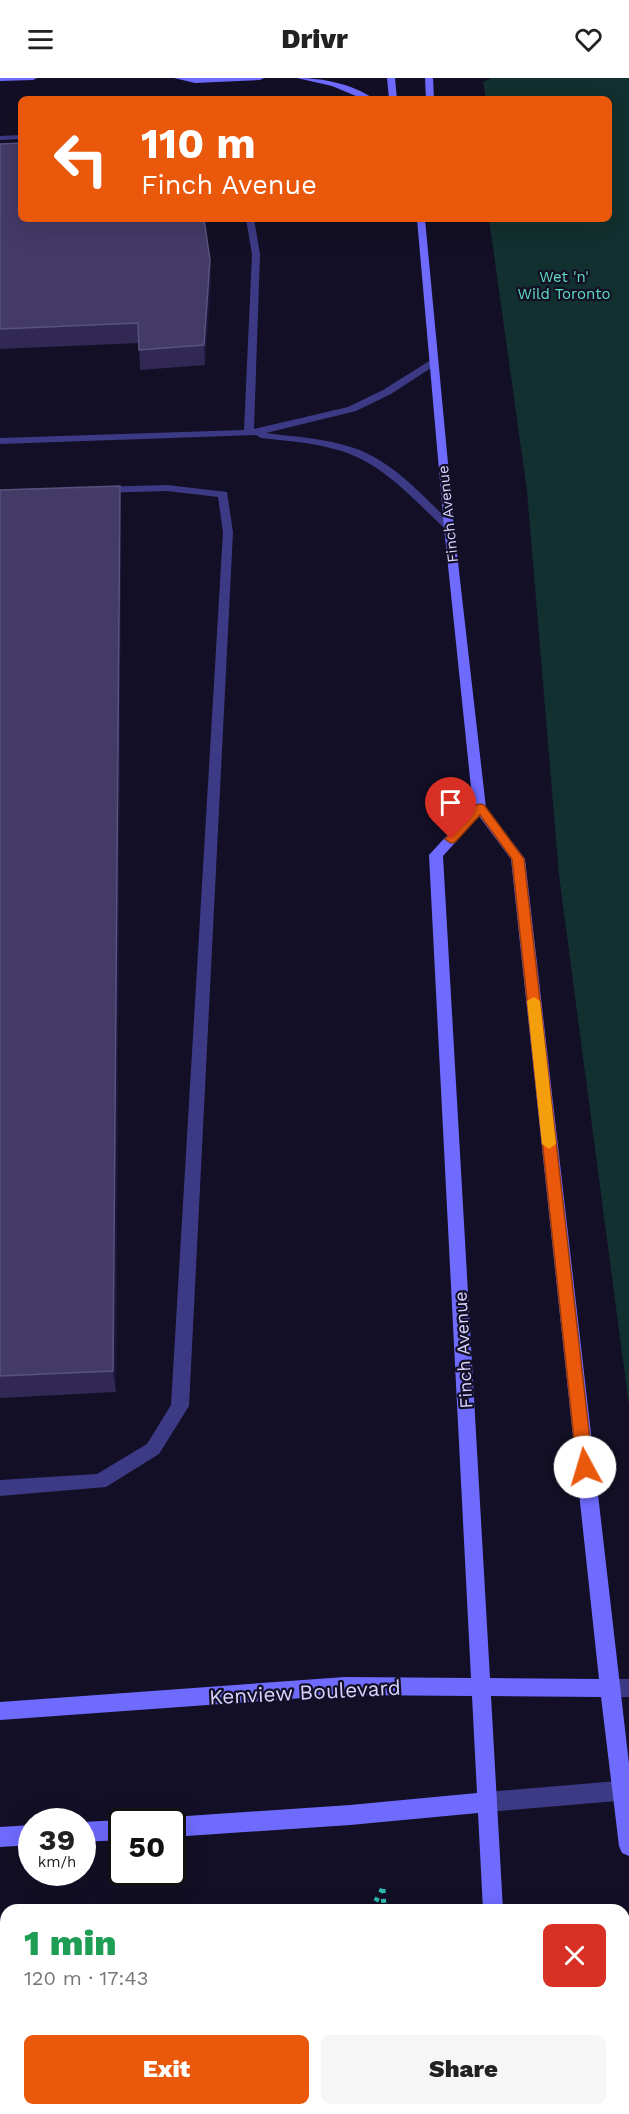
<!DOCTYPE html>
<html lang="en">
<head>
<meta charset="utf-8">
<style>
  :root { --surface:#fff; --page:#f6f6f6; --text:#222; --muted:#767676; --accent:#ea580c }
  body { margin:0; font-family:"Work Sans",sans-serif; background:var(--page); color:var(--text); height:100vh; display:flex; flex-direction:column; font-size:22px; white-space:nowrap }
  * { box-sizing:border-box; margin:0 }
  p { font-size:20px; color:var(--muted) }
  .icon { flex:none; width:33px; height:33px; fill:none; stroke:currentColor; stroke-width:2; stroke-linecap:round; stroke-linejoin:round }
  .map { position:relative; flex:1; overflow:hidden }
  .drawer { position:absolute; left:0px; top:1826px; width:630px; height:212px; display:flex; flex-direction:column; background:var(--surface); border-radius:18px 18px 0 0; box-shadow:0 6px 24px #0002 }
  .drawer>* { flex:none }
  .top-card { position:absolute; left:18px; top:18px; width:594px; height:126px; border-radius:9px; box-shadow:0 6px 24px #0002; background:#ea580c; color:#fff; overflow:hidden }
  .speed { position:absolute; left:18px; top:1730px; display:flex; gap:12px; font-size:30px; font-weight:700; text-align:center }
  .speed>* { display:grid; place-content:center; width:78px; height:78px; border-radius:50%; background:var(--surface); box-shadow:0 6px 24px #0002; line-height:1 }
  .speed small { font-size:15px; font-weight:400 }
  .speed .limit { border:3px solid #111; border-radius:9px; background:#fff; color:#111 }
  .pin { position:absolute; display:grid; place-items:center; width:51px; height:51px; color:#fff; margin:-62px -26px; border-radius:50% 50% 50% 0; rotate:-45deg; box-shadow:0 0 6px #0007 }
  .pin .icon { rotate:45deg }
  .me { position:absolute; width:66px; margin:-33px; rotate:354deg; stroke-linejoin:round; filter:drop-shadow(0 0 4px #0008) }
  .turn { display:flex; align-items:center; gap:21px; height:126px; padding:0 24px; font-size:27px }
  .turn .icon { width:78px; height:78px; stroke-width:2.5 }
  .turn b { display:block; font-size:42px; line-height:51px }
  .round { display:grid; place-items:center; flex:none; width:63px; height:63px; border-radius:9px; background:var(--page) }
  .headline { display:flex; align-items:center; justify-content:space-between; height:102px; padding:0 24px }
  h1 { font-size:36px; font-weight:800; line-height:45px; color:#1e9e55 }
  .button { display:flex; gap:12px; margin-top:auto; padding:12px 24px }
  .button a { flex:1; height:69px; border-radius:9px; background:var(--accent); color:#fff; font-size:24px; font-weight:800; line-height:69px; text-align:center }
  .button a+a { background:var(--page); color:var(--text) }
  header { display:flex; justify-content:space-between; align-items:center; height:78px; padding:0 24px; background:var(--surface); font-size:27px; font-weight:800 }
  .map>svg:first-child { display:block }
  .green { fill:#12302f }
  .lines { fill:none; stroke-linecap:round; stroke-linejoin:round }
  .path { stroke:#2fb8b0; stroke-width:5; stroke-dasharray:4 6; stroke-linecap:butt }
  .lane { fill:#3d3a85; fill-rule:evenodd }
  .street { fill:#3d3a85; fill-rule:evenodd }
  .secondary { fill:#6f6bff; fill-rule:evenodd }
  .wall { fill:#312854 }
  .shaded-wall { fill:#1d163a }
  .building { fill:#433a66; stroke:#5a527e; stroke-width:1.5 }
  .route { fill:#ea580c; stroke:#983908; stroke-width:1.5 }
  .slow { fill:#f59e0b }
  .labels { text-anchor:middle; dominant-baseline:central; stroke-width:4.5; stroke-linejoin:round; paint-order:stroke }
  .far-park-label { font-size:15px; fill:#5fe0c0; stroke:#130f26 }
  .far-street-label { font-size:15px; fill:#d9d4ff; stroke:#130f26 }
  .street-label { font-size:18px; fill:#d9d4ff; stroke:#130f26 }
  .near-street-label { font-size:21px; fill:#d9d4ff; stroke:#130f26 }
</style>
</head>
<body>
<header><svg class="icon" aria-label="menu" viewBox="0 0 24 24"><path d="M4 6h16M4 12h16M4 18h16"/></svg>Drivr<svg class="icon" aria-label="heart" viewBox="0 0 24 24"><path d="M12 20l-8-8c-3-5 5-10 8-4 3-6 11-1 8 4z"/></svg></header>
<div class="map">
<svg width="629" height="2036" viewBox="0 0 629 2036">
  <rect width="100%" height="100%" fill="#130f26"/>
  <polygon class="green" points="492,0 629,0 629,1328 559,797 527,413 489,141 609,141 609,21 486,21 483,4"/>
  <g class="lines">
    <g class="path">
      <polyline points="383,1811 384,1832"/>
      <polyline points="371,1832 383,1810"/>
      <polyline points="397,2031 397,2036"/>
    </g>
    <g class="lane">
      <polygon points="21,57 21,61 0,62 0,58"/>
      <path d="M246 141H254L260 176 254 351 348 329 383 312 431 282H437V286L391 316 356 333 266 355C295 359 325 360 354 370 394 384 423 418 453 447V451H445C412 420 380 382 334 371 310 364 285 363 261 360L256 357 0 366V360L244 352 252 176Z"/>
      <polygon points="167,407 227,414 233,454 189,1328 159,1376 106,1409 0,1418 0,1402 97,1396 147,1366 171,1327 223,454 218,419 167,413 99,415 94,412 99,409"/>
    </g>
    <g class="street">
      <polygon points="610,1601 629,1601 629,1619 610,1619 603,1616 600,1610 603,1604"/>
      <polygon points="629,1702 629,1722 487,1734 480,1731 477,1724 480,1717 487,1714"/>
    </g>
    <g class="secondary">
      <polygon points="0,0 37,0 33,2 0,3"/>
      <polygon points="174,0 264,0 260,2 195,5"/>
      <path d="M297 0C323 0 353 6 374 21H363L332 8Z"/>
      <polygon points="387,0 395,0 397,21 389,21"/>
      <polygon points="425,0 433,0 434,21 426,21"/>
      <path d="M417 141H425L454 449 486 730 525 781 629 1686V1778L622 1775 619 1768 601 1619 491 1618 503 1832H483L478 1735 350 1747 172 1759V1743H164L172 1739 350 1727 477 1715 472 1618 345 1617 0 1642V1624L345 1599 471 1600 429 777 473 729 444 449ZM479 738 511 781 599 1601 490 1600 443 778Z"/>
      <polygon points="122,1742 124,1743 122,1743 122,1762 82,1764 82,1744"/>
      <polygon points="32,1747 32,1767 0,1769 0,1749"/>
      <rect x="498" y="2031" width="22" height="5"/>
    </g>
  </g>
  <g class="wall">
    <polygon points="0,66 211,202 205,287 140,292 139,265 0,271"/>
    <polygon points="0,412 121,429 116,1314 0,1320"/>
  </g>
  <g class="shaded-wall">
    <polygon points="210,182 211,202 205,287 204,267"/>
    <polygon points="120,408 121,429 116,1314 113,1293"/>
  </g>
  <g class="building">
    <polygon points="21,65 21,141 204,141 210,182 204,267 139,272 138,245 0,251 0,66"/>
    <polygon points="120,408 113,1293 0,1298 0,412"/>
  </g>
  <polygon class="route" points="480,726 484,727 524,781 593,1389 590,1394 585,1396 579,1394 577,1389 512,781 480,737 455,764 451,765 445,761 476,727"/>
  <polygon class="slow" points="534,919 540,923 556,1066 549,1071 542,1066 527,923"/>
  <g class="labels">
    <g class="far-park-label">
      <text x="564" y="199">Wet 'n'<tspan x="564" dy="17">Wild Toronto</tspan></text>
    </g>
    <g class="far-street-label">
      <text transform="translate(448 436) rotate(-96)">Finch Avenue</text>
    </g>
    <g class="street-label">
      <text transform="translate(463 1272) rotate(-93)">Finch Avenue</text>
    </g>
    <g class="near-street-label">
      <text transform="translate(305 1614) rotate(-3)">Kenview Boulevard</text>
    </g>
  </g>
</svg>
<div class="speed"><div>39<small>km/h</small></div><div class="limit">50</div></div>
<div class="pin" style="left:451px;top:761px;background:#d93025"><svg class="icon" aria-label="arrive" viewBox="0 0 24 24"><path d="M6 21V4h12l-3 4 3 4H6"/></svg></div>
<svg class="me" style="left:585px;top:1389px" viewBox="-20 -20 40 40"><circle r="19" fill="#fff"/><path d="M0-13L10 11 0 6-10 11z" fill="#ea580c"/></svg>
<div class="top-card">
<div class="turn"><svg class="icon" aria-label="left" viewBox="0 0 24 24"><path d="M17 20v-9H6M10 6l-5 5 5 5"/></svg><div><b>110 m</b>Finch Avenue</div></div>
</div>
<section class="drawer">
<div class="headline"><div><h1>1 min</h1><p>120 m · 17:43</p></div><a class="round" style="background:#d93025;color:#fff"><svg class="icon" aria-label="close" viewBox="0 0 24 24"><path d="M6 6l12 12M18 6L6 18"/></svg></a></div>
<div class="button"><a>Exit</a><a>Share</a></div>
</section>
</div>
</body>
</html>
